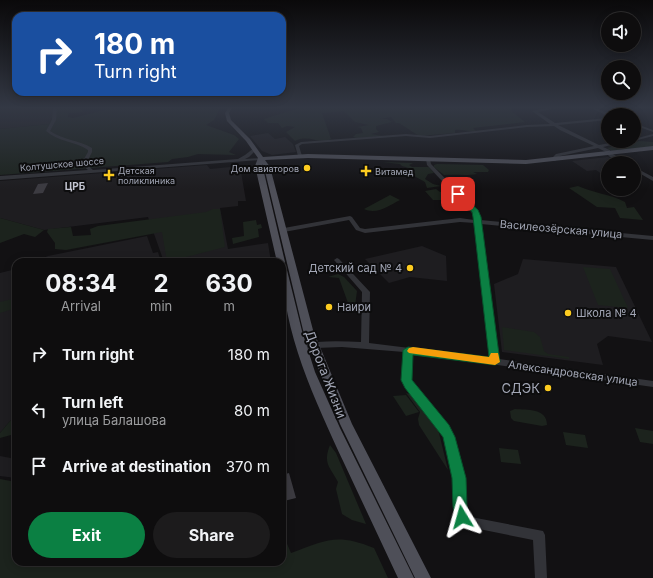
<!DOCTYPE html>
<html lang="en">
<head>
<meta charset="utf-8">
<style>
  :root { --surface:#0e0d0e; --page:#1c1b1c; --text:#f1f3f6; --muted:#9b9c9e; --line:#2e2d2e; --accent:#0b8043 }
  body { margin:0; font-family:Inter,sans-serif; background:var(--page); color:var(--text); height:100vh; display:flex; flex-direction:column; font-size:15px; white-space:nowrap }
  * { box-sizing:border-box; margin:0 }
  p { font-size:13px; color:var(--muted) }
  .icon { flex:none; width:22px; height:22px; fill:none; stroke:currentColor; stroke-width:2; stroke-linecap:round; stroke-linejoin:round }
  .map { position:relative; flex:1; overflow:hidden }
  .drawer { position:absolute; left:12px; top:258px; width:274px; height:308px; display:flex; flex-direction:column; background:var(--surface); border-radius:12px; box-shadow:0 2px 10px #0003,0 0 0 1px var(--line) }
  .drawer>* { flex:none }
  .banner { position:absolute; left:12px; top:12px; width:274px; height:84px; border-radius:12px; box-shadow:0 2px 10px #0003,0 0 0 1px var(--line); background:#1a4fa0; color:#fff; overflow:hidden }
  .tools { position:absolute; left:601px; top:12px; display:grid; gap:8px }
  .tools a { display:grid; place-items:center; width:40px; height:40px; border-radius:50%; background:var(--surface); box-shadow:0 2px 10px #0003,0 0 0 1px var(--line); font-size:20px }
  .pin { position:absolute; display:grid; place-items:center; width:34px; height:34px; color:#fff; margin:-17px; border-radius:8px; box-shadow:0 2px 6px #0006 }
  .me { position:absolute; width:44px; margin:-22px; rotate:352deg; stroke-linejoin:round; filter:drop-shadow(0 0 3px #0008) }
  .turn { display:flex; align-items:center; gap:14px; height:84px; padding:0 16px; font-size:18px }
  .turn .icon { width:52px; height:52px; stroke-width:2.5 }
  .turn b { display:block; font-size:28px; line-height:34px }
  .eta { display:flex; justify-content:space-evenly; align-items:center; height:68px; text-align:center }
  .eta b { font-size:24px; font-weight:700; line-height:28px }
  .button { display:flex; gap:8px; margin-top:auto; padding:8px 16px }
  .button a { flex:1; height:46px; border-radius:24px; background:var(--accent); color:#fff; font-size:16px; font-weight:700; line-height:46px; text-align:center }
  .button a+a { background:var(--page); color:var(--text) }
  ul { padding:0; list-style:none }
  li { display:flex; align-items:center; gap:12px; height:56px; padding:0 16px }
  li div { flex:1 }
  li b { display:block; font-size:15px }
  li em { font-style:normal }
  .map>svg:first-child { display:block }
  .built { fill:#1e1d20 }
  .green { fill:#1c231d }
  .building { fill:#3c3b41 }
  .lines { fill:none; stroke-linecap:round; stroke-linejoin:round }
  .minor { fill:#323338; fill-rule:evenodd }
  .major { fill:#4e4f58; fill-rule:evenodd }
  .route { fill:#0b8043; stroke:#07532c }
  .slow { fill:#f59e0b }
  .poi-dot { fill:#fdcc20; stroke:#0d0d0e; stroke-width:1.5 }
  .labels { text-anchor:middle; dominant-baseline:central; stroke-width:4; stroke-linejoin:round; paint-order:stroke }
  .far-street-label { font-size:9px; fill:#a2a6b5; stroke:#0d0d0e }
  .far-poi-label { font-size:9px; fill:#a2a6b5; stroke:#0d0d0e; text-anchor:start }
  .far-neighbourhood-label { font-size:10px; font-weight:bold; fill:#c3c5d1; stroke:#0d0d0e }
  .street-label { font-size:11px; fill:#a2a6b5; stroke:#0d0d0e }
  .poi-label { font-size:11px; fill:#a2a6b5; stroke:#0d0d0e; text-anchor:start }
  .near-street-label { font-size:13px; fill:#a2a6b5; stroke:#0d0d0e }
  .near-poi-label { font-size:13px; fill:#a2a6b5; stroke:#0d0d0e; text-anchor:end }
</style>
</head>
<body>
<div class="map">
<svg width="653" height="578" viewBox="0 0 653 578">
  <rect width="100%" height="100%" fill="#121113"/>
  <g class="built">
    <polygon points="2,108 53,108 54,109 52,118 49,124 0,129 0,109"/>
    <polygon points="268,133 275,139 285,137 293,144 296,152 272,155 262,151 250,136"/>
    <polygon points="608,157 618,163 608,163 608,178 596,170 587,171 572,161"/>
    <polygon points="207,165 210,169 240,166 246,201 238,201 238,206 220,208 228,249 268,243 271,262 164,262 148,217 44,230 0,218 0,181"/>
    <polygon points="147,236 153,253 158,252 161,262 34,262 48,256"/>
    <polygon points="422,246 446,256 447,281 410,277 389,283 365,259"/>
    <polygon points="523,259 616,267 652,342 608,336 597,344 603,365 502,352 494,284 518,274"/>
    <polygon points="16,269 16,414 0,433 0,273"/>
    <polygon points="0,456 16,459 16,478 0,476"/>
  </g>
  <g class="green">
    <polygon points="53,108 81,108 83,112 69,113 68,115 68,117 73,118 109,109 103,108 220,108 214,120 206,125 234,135 239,139 229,152 236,155 198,154 188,157 172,159 168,162 0,175 0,129 49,124 52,118"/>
    <path d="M299 108H514L511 111 525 122 473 128 476 131C469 132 462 129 455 130V133L419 136 399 123H396L391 117 380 119H387L392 122 376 126V129L379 132 371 134 383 136 358 138 353 137 356 134 363 133 361 128 357 127 369 125 355 122 344 111 322 113 331 139C319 145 309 134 295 141L286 132 295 127 287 126 282 128 278 123H268L264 119Z"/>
    <polygon points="640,141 653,142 653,147 612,151 607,148"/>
    <polygon points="382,162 413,163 409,165 412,167 429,167 434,173 428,174 425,179 433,184 441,186 427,188 425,182 414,176 415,170 402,166 400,164"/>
    <path d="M437 164 483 165 489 170 488 172H473L477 174C465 176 456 174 444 175L434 167V165Z"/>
    <path d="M578 186C593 193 610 194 625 202L627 208 634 207 643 220 620 218 615 208 597 207 569 188Z"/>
    <polygon points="436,189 440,192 447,191 451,197 442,200 433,200 425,191"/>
    <path d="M390 195 400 200C388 206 377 215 364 209Z"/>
    <polygon points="213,209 220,209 225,247 167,262 162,232 66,250 55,249 55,243 47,232 48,229 71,227 73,236 91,235 90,229 98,226 206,212"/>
    <polygon points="0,218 44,230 35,237 24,234 0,243"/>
    <polygon points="256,220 257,225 261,224 262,228 258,229 259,237 233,244 232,238 244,236 243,222"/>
    <polygon points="583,267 610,269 628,308 598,305"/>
    <polygon points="338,274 344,277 357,291 355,306 348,303 339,278 328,277"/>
    <polygon points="16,298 16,308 0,313 0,302"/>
    <polygon points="502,327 534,332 540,337 544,351 548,354 569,357 569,359 504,350"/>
    <polygon points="406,393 410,394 438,429 448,470 419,425 418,419 420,412"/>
    <polygon points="406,395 419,412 406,416 393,396"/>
    <path d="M515 409C527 410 547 408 547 425L542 426 514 421 511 418 510 411Z"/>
    <polygon points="16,414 16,430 11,435 0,438 0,433"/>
    <polygon points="635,428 653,431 653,444 640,442"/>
    <polygon points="563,432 585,435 588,448 566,445"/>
    <path d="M330 445 336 453 366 524 352 520 342 514 336 489 338 482C329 466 323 463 330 445Z"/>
    <polygon points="499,448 518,450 521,464 501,462"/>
    <path d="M0 479 16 482V562H282V540L285 539 291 553C327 540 336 533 374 548L388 578H0Z"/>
  </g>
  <g class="building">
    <polygon points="48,183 43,193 33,194 38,184"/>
    <polygon points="289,473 296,498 284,501 282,475"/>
  </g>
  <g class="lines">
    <g class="minor">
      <path d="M53 108H57L56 120 50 131C63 140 79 140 92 148V152L86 164 93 170 238 159 245 155 254 148 256 149V150L249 157 245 159 260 158 262 159 260 160 0 180V176L88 170 81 164 88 152V150C75 141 58 142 46 131L52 120Z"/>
      <path d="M546 108H557L538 112 555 123 608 118V120L558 125 599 145 621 141H629L603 147 610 150 611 153 628 163C621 163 609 159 606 152L598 148 560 156 555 161H551V159L556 154 594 146 560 130 554 126 527 127 430 138 406 136 302 144 299 146 302 156 300 157 298 156 295 145 301 142 406 134 430 136 527 125 550 124 532 111Z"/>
      <polygon points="591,108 596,108 612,115 608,116"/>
      <polygon points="634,123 653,130 653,132 634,125"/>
      <polygon points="653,134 653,136 634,141 633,141 634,141 634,139"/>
      <path d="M426 159H430L431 164 477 211 480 220 653 236V240L481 224 499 359 653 381V387L412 353 411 380 413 383 448 426 454 437 464 479 465 507 467 514 471 517 543 531 545 535 547 578H535L533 540 469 527 458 521 455 507 454 479 444 437 442 432 405 385 403 380 404 352 342 347 316 348 302 350 299 349 298 347 299 345C319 340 341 341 361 342L362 292 335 261 334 260 337 258 339 259 370 292 369 343 490 358 475 223 460 222 365 233 356 230 349 220 284 232 281 230 284 228 350 216 352 217 360 228 365 229 460 218 474 220 472 213 427 165Z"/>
      <polygon points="634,167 653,177 653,181 634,170"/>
    </g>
    <path class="major" d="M228 108H232L229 113 231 120 250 139 263 157 308 154 526 160 653 146V150L526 164 308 158 265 160 270 167 313 330 352 424 431 578H415L340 424 303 330 264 167 262 164 285 262 284 264 286 266 302 331 315 372 340 428 414 578H398C380 540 362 501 344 463 315 400 282 332 282 262H277L255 166 258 158 246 141 227 121 225 113Z"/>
  </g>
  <linearGradient id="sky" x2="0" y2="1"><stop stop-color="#0a090a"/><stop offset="0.57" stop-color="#333844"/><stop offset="1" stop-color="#333844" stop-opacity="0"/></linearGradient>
  <rect width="653" height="189" fill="url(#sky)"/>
  <polygon class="route" points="458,192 478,210 481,217 500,362 495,365 413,355 412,380 449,425 455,437 466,478 467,507 469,517 467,522 462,524 457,522 453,507 452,478 443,437 405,388 401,380 403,350 408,347 489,357 473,217 472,212 455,194"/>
  <polygon class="slow" points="413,347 489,357 491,353 498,353 500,362 495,365 409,353 407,351 409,348"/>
  <g class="poi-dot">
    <circle cx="307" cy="168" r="4"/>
    <path d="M364 165h4v4h4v4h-4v4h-4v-4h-4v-4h4z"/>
    <path d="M107 169h4v4h4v4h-4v4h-4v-4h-4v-4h4z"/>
    <circle cx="410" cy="268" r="4"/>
    <circle cx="329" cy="307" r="4"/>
    <circle cx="568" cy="313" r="4"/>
    <circle cx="548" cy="388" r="4"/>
  </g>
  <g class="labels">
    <g class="far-street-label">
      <text transform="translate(62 164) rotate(-5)">Колтушское шоссе</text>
    </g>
    <g class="far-poi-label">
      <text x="299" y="168" text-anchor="end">Дом авиаторов</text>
      <text x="118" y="170">Детская<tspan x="118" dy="10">поликлиника</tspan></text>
      <text x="375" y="171">Витамед</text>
    </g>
    <g class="far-neighbourhood-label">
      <text x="75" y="186">ЦРБ</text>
    </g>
    <g class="street-label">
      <text transform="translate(561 229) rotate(5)">Василеозёрская улица</text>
      <text transform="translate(573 373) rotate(8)">Александровская улица</text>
    </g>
    <g class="poi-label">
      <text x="402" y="268" text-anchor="end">Детский сад № 4</text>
      <text x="337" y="307">Наири</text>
      <text x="576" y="313">Школа № 4</text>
    </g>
    <g class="near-street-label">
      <text transform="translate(326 374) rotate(69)">Дорога Жизни</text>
    </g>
    <g class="near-poi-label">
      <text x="540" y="388">СДЭК</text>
    </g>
  </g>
</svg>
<div class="tools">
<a><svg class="icon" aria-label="sound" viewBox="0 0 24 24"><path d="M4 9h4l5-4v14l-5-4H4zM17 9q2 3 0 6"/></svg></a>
<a><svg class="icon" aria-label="search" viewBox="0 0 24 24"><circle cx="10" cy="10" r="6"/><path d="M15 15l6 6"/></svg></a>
<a>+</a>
<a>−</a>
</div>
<div class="pin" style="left:458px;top:194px;background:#d93025"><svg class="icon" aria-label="arrive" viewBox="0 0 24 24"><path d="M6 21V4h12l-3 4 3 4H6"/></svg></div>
<svg class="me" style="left:462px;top:517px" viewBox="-20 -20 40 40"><path d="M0-17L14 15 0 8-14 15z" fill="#0b8043" stroke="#fff" stroke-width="4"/></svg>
<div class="banner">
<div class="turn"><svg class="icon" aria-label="right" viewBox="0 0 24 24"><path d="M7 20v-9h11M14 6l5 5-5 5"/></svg><div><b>180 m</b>Turn right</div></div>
</div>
<section class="drawer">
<div class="eta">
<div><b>08:34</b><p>Arrival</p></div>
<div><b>2</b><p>min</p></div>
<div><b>630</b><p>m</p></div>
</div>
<ul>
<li><svg class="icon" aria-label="right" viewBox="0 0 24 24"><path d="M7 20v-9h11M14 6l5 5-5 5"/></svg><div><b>Turn right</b></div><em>180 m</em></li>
<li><svg class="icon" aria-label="left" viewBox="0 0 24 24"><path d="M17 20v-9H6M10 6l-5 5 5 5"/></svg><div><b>Turn left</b><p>улица Балашова</p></div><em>80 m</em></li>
<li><svg class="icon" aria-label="arrive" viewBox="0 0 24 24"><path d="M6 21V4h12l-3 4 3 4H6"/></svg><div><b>Arrive at destination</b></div><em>370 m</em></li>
</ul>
<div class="button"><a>Exit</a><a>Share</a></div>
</section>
</div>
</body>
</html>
